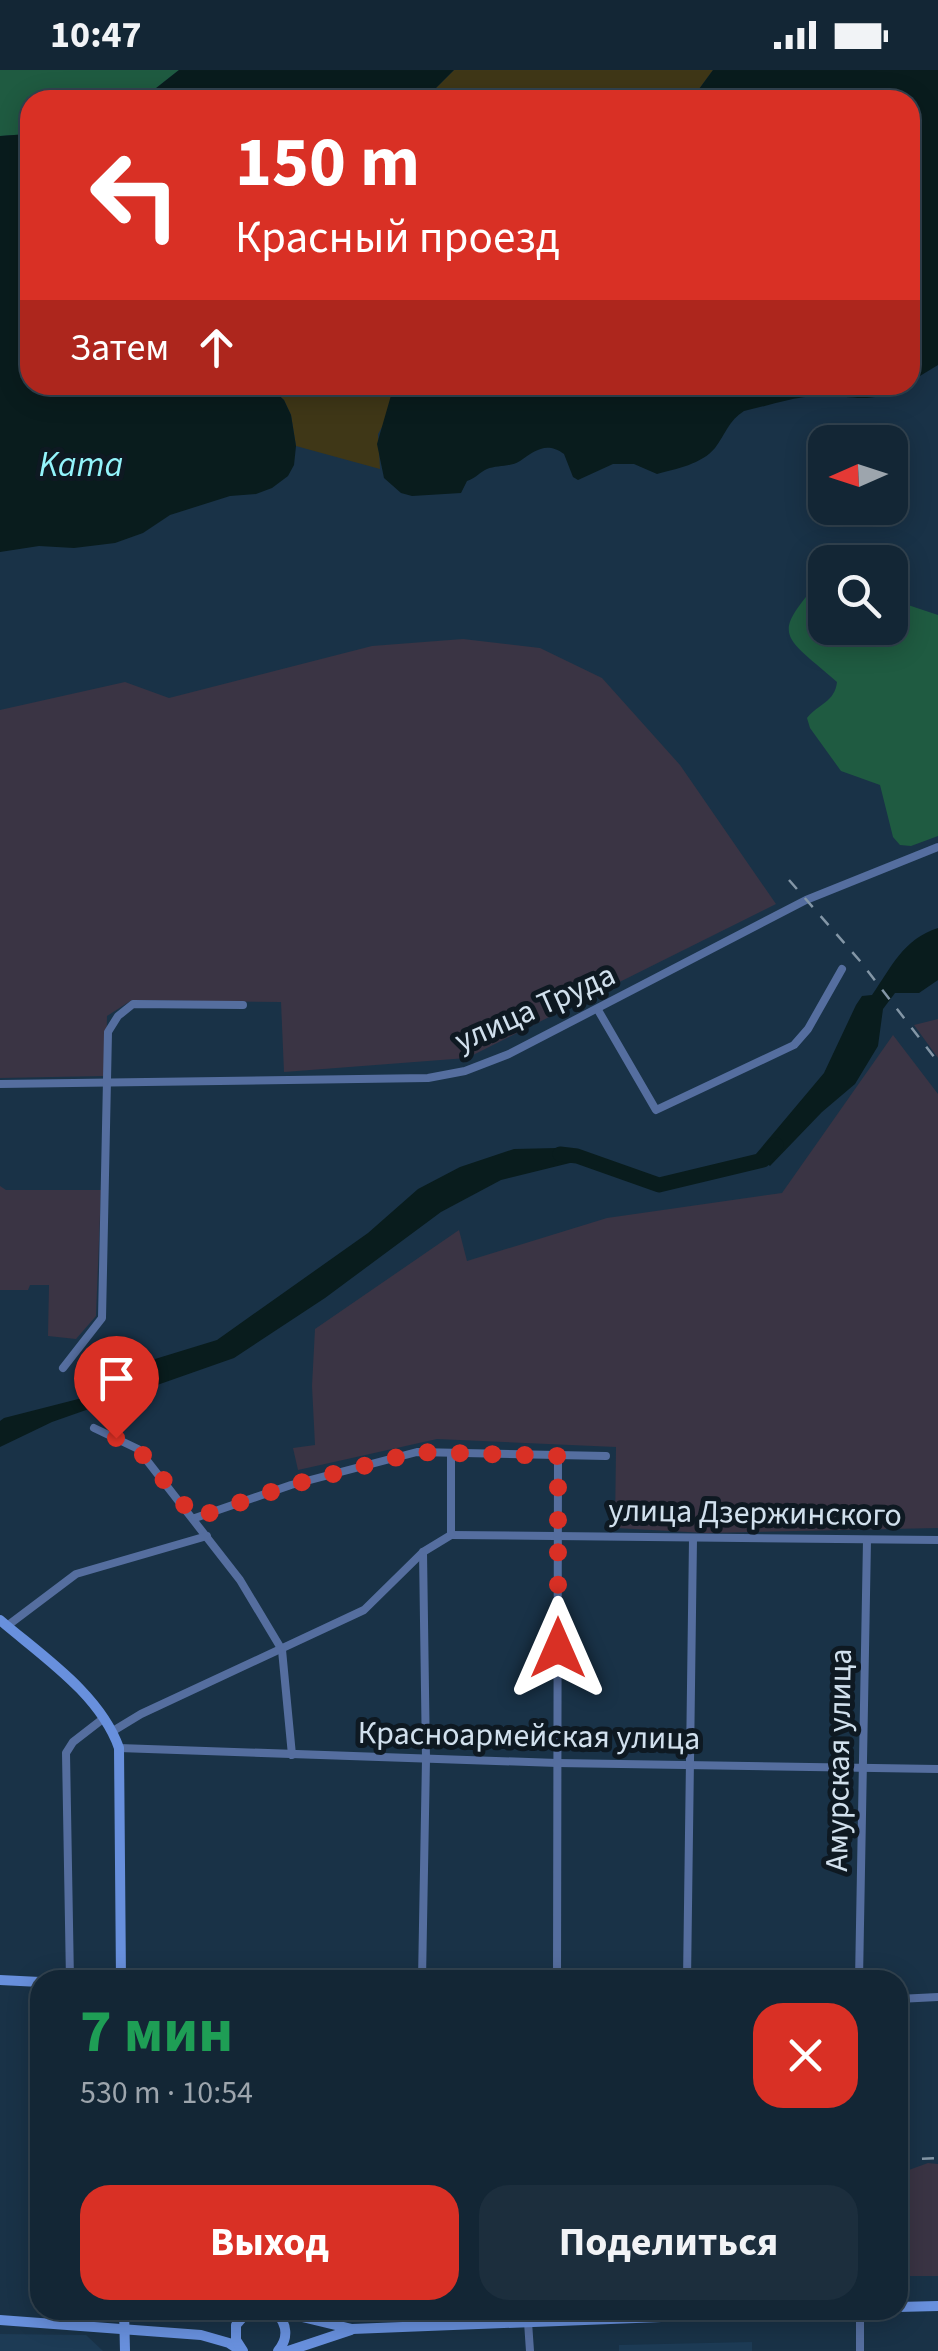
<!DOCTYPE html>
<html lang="ru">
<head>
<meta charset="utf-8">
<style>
  :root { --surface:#132635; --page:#1c2e3d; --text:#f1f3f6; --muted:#9da5ad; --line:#324350; --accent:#d93025 }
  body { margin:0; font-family:"Source Sans 3",sans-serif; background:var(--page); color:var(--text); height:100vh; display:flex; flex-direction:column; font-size:38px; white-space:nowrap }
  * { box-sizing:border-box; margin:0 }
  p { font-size:32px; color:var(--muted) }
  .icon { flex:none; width:55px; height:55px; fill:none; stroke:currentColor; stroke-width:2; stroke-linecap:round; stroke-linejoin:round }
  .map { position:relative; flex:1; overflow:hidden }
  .details { position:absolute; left:30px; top:1900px; width:878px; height:350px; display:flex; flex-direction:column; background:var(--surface); border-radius:30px; box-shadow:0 5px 25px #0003,0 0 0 2px var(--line) }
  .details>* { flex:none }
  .banner { position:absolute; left:20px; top:20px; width:900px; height:305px; border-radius:30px; box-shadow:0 5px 25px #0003,0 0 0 2px var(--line); background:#d93025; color:#fff; overflow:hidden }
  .needle { width:65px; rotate:267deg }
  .tools { position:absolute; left:808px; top:355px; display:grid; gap:20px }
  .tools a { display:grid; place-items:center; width:100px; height:100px; border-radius:20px; background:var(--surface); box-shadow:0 5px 25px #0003,0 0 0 2px var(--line); font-size:50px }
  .pin { position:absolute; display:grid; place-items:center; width:85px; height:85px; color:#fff; margin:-102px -42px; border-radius:50% 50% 50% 0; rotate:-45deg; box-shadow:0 0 10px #0007 }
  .pin .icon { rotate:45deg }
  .me { position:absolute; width:110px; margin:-55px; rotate:0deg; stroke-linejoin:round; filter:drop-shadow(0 0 8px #0008) }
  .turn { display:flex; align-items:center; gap:35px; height:210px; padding:0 50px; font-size:45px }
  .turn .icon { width:130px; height:130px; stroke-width:2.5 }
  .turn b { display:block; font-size:70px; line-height:85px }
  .then { display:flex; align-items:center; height:95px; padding:0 50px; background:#0003; gap:20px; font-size:38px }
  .round { display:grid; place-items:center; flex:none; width:105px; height:105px; border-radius:30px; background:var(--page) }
  .summary { display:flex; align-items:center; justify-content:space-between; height:170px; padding:0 50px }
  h1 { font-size:60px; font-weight:700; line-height:75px; color:#1e9e55 }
  .action { display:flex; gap:20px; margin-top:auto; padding:20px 50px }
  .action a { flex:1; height:115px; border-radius:30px; background:var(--accent); color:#fff; font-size:40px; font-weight:700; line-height:115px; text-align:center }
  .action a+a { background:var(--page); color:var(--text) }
  .status { display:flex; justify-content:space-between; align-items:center; height:70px; padding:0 50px; background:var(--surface); direction:ltr }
  .status svg { height:28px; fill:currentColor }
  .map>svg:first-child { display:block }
  .built { fill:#1d3b55 }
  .industrial { fill:#3a3444 }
  .green { fill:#1f5b41 }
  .sand { fill:#3f3717 }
  .water { fill:#091c1d }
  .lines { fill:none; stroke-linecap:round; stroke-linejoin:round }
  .river { stroke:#091c1d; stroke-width:15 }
  .street { stroke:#556e9f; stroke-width:8 }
  .secondary { stroke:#6890dd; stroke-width:10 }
  .rail { stroke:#8396a6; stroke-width:2.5; stroke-dasharray:12 12; stroke-linecap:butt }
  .route { stroke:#d93025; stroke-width:18; stroke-dasharray:0 32.4 }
  .labels { text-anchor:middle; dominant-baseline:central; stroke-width:10; stroke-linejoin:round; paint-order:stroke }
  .street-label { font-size:32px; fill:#d1e0ed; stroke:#0e1922 }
  .water-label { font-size:35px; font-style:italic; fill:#93f4fb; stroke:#0e1922 }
</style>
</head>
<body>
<div class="status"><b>10:47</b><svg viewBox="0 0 49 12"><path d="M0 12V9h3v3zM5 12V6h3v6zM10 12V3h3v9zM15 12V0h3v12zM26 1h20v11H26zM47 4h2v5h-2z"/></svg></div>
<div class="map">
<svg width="938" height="2281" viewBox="0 0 938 2281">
  <rect width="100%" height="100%" fill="#193247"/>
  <g class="built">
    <polygon points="0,2264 86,2265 103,2281 0,2281"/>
    <polygon points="752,2272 752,2281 619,2281 619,2275"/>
  </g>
  <g class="industrial">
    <polygon points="463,569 540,578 602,608 680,695 776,834 467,988 284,1002 281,932 132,930 107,946 106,1006 0,1008 0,640 125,612 169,628 372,576"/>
    <polygon points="938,949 938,988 914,955"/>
    <polygon points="893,965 938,1024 938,1458 706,1463 615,1458 616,1377 437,1369 298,1400 293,1378 315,1375 312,1316 315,1259 459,1160 467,1191 607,1148 782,1123"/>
    <polygon points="0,1116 6,1120 101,1120 96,1246 76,1269 48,1266 49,1215 30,1215 28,1220 0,1220"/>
    <polygon points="928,2093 938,2094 938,2206 898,2206 898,2104"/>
  </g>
  <g class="green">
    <polygon points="0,0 179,0 141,30 30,30 30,64 0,66"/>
    <path d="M824 506 825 558H890V529L938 545V766L911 776 900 775 893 767 880 715 841 701 810 658 807 648C818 634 835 632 837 612 781 563 770 567 824 506Z"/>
  </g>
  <g class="sand">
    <polygon points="454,0 713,0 691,30 416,30 436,18"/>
    <polygon points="268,315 394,315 386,350 378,364 380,399 296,376 291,345 284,330"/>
  </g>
  <g class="water">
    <polygon points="179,0 454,0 436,18 416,30 141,30"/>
    <polygon points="713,0 938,0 938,295 910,312 910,30 691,30"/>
    <polygon points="28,64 30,315 268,315 284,330 291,345 296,376 294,395 288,406 272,418 256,424 230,426 170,445 143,463 115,473 74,478 39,476 0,482 0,66"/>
    <path d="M394 315H905C867 338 850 323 813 326 790 328 767 336 744 341 729 350 725 365 715 378 702 394 676 399 657 404L634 394H613L578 410 573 407 564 384C546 371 535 381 520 391 511 397 497 395 487 399 480 402 476 408 467 411L461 423 412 426 401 423 384 408 377 374Z"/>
    <path d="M938 858V910L919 923H895L883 939 878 976 855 1014 822 1042 770 1096 756 1084 824 1003 856 935 862 926 872 925C891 898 903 869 938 858Z"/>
    <polygon points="557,1078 578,1084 574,1092 501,1110 441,1142 325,1228 234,1288 52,1352 0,1377 0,1351 4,1348 137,1314 155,1289 217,1270 368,1163 418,1119 460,1097 514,1079"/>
  </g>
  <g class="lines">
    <polyline class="river" points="560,1084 577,1086 659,1115 763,1090 776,1075"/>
    <g class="street">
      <polyline points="598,940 656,1040 794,975 808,959 842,899"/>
      <polyline points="0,1014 428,1008 465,1001 509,984 806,830 938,777"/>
      <polyline points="63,1298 102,1248 108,962 118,946 133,934 243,935"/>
      <polyline points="94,1358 138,1379 240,1510 282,1580 292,1685"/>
      <polyline points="195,1448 291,1415 417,1382 606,1386"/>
      <polyline points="451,1465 938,1470"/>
      <polyline points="451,1465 451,1383"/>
      <polyline points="7,1556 76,1504 207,1466"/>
      <polyline points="113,1661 141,1644 364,1540 423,1482 451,1465"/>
      <polyline points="119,1678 557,1693 938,1699"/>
      <polyline points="70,1910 66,1683 73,1672 104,1648"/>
      <polyline points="422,1910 426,1689 423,1482"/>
      <polyline points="557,1910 558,1386"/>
      <polyline points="687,1910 693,1469"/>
      <polyline points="859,1910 867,1470"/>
      <polyline points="898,1929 938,1927"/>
      <polyline points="860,2240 860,2281"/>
      <polyline points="528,2252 530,2281"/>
    </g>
    <g class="secondary">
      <path d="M0 1550C42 1586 100 1624 119 1678L121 1910"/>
      <polyline points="0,1910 40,1912"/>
      <polyline points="898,2237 938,2236"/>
      <polyline points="124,2240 125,2281"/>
      <polyline points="273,2240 352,2259 839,2240"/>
      <path d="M276 2242C287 2254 289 2268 278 2281"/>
      <polyline points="0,2250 201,2265 229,2273 241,2281"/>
      <polyline points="243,2281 236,2270 236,2255 249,2240"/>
      <polyline points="288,2281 351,2260"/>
    </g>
    <g class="rail">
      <polyline points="789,810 860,891 938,992"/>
      <polyline points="898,2090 938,2088"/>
    </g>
  </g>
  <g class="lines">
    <polyline class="route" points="116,1368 138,1379 195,1448 291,1415 417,1382 558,1386 558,1578"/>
  </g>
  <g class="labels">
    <g class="street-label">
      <text transform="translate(535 938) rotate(-24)">улица Труда</text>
      <text transform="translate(755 1443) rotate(1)">улица Дзержинского</text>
      <text transform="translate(529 1666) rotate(1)">Красноармейская улица</text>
      <text transform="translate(839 1690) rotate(-89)">Амурская улица</text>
    </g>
    <g class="water-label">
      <text x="81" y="395">Kama</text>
    </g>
  </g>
</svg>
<div class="tools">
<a><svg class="needle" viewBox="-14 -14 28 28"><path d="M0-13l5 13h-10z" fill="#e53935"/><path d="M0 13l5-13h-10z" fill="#9da5ad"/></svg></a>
<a><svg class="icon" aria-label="search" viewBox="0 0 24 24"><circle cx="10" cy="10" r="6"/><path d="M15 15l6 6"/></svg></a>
</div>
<div class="pin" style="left:116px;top:1368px;background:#d93025"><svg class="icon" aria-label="arrive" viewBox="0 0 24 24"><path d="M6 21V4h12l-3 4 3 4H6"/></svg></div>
<svg class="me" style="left:558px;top:1578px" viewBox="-20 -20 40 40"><path d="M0-17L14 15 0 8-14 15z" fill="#d93025" stroke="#fff" stroke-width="4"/></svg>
<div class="banner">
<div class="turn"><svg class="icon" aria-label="left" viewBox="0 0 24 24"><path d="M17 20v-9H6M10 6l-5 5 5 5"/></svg><div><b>150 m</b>Красный проезд</div></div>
<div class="then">Затем<svg class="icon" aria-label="ahead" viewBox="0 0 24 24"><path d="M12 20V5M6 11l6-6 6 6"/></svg></div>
</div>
<section class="details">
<div class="summary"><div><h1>7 мин</h1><p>530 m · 10:54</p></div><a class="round" style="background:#d93025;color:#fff"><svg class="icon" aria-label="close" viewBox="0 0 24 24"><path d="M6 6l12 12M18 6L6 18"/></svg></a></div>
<div class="action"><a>Выход</a><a>Поделиться</a></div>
</section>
</div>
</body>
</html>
